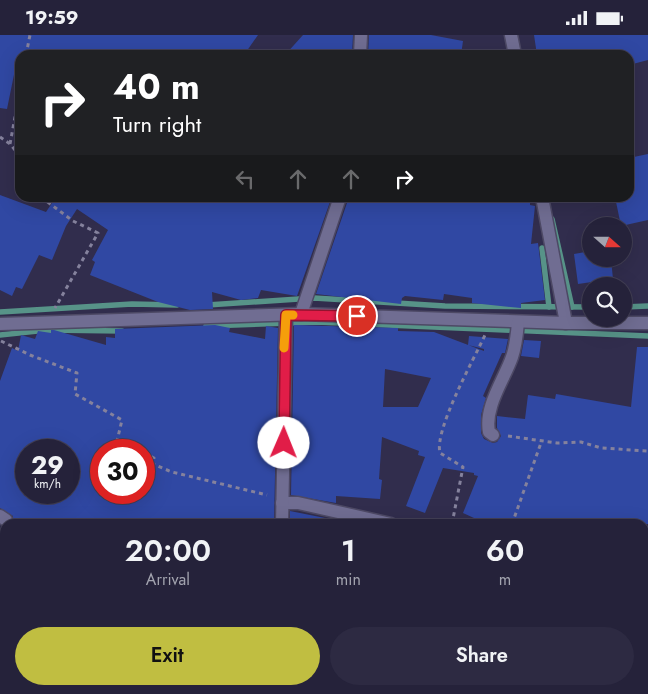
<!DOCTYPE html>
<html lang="en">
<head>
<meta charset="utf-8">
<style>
  :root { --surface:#25223a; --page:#2d2a42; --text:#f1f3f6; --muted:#a3a4af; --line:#423f54; --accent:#c0be41 }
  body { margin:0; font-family:Jost,sans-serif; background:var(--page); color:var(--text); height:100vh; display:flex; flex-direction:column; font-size:19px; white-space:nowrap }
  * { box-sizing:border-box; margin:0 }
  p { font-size:16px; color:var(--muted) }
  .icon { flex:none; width:28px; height:28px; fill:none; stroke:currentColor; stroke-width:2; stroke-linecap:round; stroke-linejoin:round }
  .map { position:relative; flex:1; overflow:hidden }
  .details { position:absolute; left:0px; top:484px; width:649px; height:176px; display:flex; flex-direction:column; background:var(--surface); border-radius:15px 15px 0 0; box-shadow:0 5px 20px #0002,0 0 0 1px var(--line) }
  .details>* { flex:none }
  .guide { position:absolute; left:15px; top:15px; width:619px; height:152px; border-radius:15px; box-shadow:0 5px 20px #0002,0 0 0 1px var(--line); background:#202124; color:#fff; overflow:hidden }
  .needle { width:32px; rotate:111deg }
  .buttons { position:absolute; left:582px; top:182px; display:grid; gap:10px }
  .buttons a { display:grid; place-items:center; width:50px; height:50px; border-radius:50%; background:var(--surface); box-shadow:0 5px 20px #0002,0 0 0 1px var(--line); font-size:25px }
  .speed { position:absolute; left:15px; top:404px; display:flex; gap:10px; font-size:25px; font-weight:700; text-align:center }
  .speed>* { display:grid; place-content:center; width:65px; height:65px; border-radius:50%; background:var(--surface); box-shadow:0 5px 20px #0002,0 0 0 1px var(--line); line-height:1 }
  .speed small { font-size:12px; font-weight:400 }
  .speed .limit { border:8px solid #d22; background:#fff; color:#111 }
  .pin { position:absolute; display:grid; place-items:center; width:42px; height:42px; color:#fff; margin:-21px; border:2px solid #fff; border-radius:50%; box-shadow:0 1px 5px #0007 }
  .me { position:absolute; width:55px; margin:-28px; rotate:1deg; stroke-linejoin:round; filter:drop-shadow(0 0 4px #0008) }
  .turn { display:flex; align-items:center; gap:18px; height:105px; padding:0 15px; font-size:22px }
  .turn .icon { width:65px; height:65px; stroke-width:2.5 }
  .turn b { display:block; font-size:35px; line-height:42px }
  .lanes { display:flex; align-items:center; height:48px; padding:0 15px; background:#0003; justify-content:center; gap:25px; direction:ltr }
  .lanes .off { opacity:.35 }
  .eta { display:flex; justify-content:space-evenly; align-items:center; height:85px; text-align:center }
  .eta b { font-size:30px; font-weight:600; line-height:35px }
  .button { display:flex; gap:10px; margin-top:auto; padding:10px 15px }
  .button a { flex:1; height:58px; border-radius:30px; background:var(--accent); color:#111; font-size:20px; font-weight:600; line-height:58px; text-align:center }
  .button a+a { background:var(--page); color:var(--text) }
  .status { display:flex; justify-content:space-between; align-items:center; height:35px; padding:0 25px; background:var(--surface); direction:ltr }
  .status svg { height:14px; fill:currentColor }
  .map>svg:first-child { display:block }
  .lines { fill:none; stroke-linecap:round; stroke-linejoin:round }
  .stream { stroke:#579388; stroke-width:5.5 }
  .building { fill:#3048a3; fill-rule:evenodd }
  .minor-casing { stroke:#4d4965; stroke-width:15 }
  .path { stroke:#85829d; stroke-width:3; stroke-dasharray:4 4; stroke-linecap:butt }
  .minor { stroke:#706d92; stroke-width:12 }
  .route-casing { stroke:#92132f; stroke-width:12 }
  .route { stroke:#e11d48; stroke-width:9 }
  .slow { stroke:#f59e0b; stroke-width:9 }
</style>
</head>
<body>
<div class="status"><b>19:59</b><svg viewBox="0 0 49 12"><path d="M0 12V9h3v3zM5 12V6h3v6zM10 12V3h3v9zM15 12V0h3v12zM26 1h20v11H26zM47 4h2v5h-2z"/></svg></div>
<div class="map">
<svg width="648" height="659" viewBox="0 0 648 659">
  <rect width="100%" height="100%" fill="#312d4d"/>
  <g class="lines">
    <g class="stream">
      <polyline points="552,184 572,272"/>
      <polyline points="542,213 549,272"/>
      <polyline points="207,270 314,263 445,271 591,272"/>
      <polyline points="624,272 648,271"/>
      <polyline points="0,277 132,269 177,270"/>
      <polyline points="206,291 316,287 648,301"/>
      <polyline points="0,300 47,295 122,296"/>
      <polyline points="273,425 279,400"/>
      <polyline points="644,557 648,554"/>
      <polyline points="263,659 264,655"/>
      <polyline points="537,659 540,655"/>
    </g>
  </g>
  <g class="building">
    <polygon points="0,0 258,0 244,20 18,20 7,74 0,73"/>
    <polygon points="303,0 353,0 352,20 285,20"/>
    <polygon points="369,0 431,0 463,6 461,20 368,20"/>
    <polygon points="534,0 648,0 648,25 629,30 629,20 537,20"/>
    <polygon points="648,119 648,185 621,191 615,162 629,162 629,123"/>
    <polygon points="0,160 46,177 56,162 331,164 297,261 261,255 258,263 241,265 212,257 213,274 190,275 158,267 90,240 95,227 92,225 108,195 77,174 66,191 52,225 39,220 22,254 16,252 12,261 0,255"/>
    <polygon points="356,162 530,164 530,170 535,171 531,209 538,208 545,265 521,268 521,273 472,268 472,263 444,259 443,265 405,261 402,263 401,269 316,259 348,165 355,165"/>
    <polygon points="591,216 591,224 611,224 613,244 578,249 574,219"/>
    <path d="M215 290 230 293 229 297 265 304 266 291 278 293 274 489H143L128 483 125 489H13V481L0 473V346L12 313 18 316 21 300 35 304 38 296 51 298V295H54L106 310V302L115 303V294ZM26 415H69V458H26ZM101 415H144V458H101Z"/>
    <path d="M294 290 398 293V296L434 297 484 316V314L468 310 469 301 508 304 505 318H502L483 361 486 363 481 380V398L484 404 493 408 497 407 501 401 497 393V381L525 384 528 360 555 364 556 359 631 372 637 312H648V489H471L474 483 463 478 478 441 474 440V438L443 433 425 478 406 471 425 422 418 420 419 416 382 402 379 444 382 445 380 464 336 461V468L291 460ZM385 334 431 343 418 372H383Z"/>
    <polygon points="524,305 541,306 539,323 521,321"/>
    <polygon points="290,476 335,485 335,489 290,489"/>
  </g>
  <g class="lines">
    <defs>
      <g id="minor">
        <polyline points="511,0 515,20"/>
        <polyline points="360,20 361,0"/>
        <polyline points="542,162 566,288"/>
        <polyline points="301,279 340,162"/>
        <polyline points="0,289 301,279 566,288 648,288"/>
        <path d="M493 400 489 397C484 372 504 345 512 322 516 311 517 299 518 287"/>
        <polyline points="282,468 298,468 391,489"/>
        <polyline points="0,481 6,485"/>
        <polyline points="282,489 286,281"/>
        <polyline points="270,659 272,655"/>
      </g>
    </defs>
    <use href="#minor" class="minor-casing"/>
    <g class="path">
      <polyline points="26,20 30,0"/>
      <polyline points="0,102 10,109 20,121"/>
      <polyline points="10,109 20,55"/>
      <polyline points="41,162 73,186 98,198 55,273"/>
      <polyline points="1,306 30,320 77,338 75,359 122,385 117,406 137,415"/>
      <polyline points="508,401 557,408 581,407 601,413 648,416"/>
      <polyline points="144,418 154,423 152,428 155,430 172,437 267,460"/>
      <path d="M452 489 463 432 440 418C434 395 474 324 485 300"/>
      <polyline points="512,489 542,405"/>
      <polyline points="644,539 648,537"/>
      <polyline points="0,600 5,602"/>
      <polyline points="390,655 418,659"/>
      <polyline points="81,659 82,655"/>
      <polyline points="366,659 367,656 378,657 384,655"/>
      <polyline points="517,659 518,655"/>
    </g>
    <use href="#minor" class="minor"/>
  </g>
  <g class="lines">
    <defs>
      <polyline id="route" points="284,408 286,280 357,281"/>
    </defs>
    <use href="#route" class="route-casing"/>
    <use href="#route" class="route"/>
    <polyline class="slow" points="284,313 286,280 293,280"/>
  </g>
</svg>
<div class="buttons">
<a><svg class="needle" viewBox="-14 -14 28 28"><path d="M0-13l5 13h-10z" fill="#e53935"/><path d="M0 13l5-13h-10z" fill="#a3a4af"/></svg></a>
<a><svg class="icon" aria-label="search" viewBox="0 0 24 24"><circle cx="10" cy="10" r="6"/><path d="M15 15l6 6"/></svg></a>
</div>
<div class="speed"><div>29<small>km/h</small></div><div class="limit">30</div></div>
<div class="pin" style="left:357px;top:281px;background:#d93025"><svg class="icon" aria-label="arrive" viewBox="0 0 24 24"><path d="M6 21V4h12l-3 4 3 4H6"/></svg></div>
<svg class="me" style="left:284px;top:408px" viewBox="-20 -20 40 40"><circle r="19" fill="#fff"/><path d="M0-13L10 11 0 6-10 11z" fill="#e11d48"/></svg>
<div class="guide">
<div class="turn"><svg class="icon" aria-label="right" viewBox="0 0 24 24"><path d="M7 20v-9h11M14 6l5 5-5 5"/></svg><div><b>40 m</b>Turn right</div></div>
<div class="lanes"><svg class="icon off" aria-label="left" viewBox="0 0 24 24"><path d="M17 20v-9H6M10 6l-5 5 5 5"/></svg><svg class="icon off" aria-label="ahead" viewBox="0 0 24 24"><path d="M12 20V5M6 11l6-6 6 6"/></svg><svg class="icon off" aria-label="ahead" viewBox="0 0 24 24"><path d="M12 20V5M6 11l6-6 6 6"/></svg><svg class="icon" aria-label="right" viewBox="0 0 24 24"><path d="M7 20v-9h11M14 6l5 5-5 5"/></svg></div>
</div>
<section class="details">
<div class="eta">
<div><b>20:00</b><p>Arrival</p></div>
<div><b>1</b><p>min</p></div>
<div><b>60</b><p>m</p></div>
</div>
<div class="button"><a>Exit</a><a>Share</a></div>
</section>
</div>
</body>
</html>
